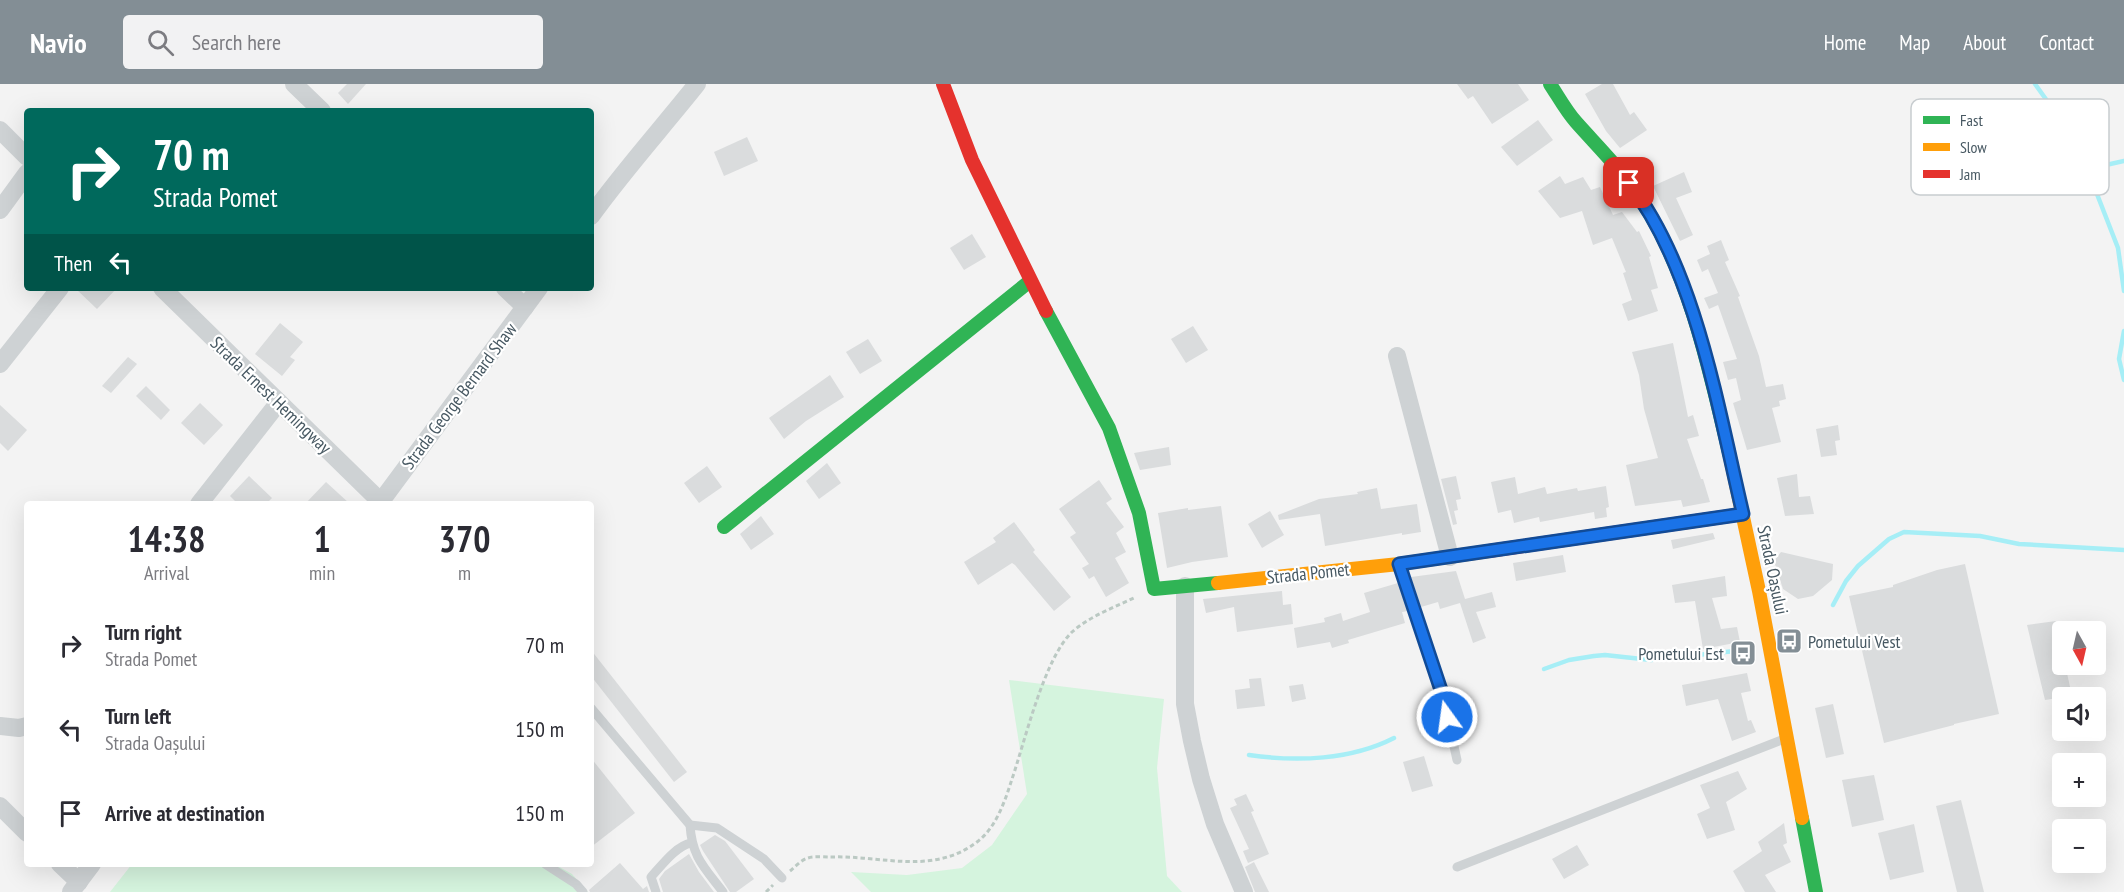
<!DOCTYPE html>
<html lang="en">
<head>
<meta charset="utf-8">
<style>
  :root { --surface:#fff; --page:#f2f2f3; --text:#2b2b33; --muted:#7c7c81; --accent:#838e95 }
  body { margin:0; font-family:"PT Sans Narrow",sans-serif; background:var(--page); color:var(--text); height:100vh; display:flex; flex-direction:column; font-size:22px; white-space:nowrap }
  * { box-sizing:border-box; margin:0 }
  p { font-size:20px; color:var(--muted) }
  .icon { flex:none; width:33px; height:33px; fill:none; stroke:currentColor; stroke-width:2; stroke-linecap:round; stroke-linejoin:round }
  .map { position:relative; flex:1; overflow:hidden }
  .sheet { position:absolute; left:24px; top:417px; width:570px; height:366px; display:flex; flex-direction:column; background:var(--surface); border-radius:6px; box-shadow:0 6px 24px #0002 }
  .sheet>* { flex:none }
  .banner { position:absolute; left:24px; top:24px; width:570px; height:183px; border-radius:6px; box-shadow:0 6px 24px #0002; background:#00695c; color:#fff; overflow:hidden }
  .needle { width:39px; rotate:172deg }
  .controls { position:absolute; left:2052px; top:537px; display:grid; gap:12px }
  .controls a { display:grid; place-items:center; width:54px; height:54px; border-radius:6px; background:var(--surface); box-shadow:0 6px 24px #0002; font-size:30px }
  .pin { position:absolute; display:grid; place-items:center; width:51px; height:51px; color:#fff; margin:-26px; border-radius:12px; box-shadow:0 3px 9px #0006 }
  .me { position:absolute; width:66px; margin:-33px; rotate:346deg; stroke-linejoin:round; filter:drop-shadow(0 0 4px #0008) }
  .turn { display:flex; align-items:center; gap:21px; height:126px; padding:0 30px; font-size:27px }
  .turn .icon { width:78px; height:78px; stroke-width:2.5 }
  .turn b { display:block; font-size:42px; line-height:51px }
  .then { display:flex; align-items:center; height:57px; padding:0 30px; background:#0003; gap:12px; font-size:22px }
  .eta { display:flex; justify-content:space-evenly; align-items:center; height:102px; text-align:center }
  .eta b { font-size:36px; font-weight:700; line-height:42px }
  ul { padding:0; list-style:none }
  li { display:flex; align-items:center; gap:18px; height:84px; padding:0 30px }
  li div { flex:1 }
  li b { display:block; font-size:22px }
  li em { font-style:normal }
  header { display:flex; align-items:center; gap:36px; box-sizing:border-box; height:84px; padding:0 30px; background:var(--accent); color:#fff }
  header strong { font-size:28px }
  nav { display:flex; gap:33px; margin-inline-start:auto; font-size:21px }
  .search { width:420px; height:54px; background:var(--page); display:flex; align-items:center; gap:15px; box-sizing:border-box; padding:0 21px; border-radius:6px; color:var(--muted); font-size:22px }
  .map>svg:first-child { display:block }
  .green { fill:#d5f4de }
  .lines { fill:none; stroke-linecap:round; stroke-linejoin:round }
  .stream { stroke:#a6eef6; stroke-width:4.5 }
  .building { fill:#dadcdd }
  .path { stroke:#bbc9c3; stroke-width:3; stroke-dasharray:4.5 3; stroke-linecap:butt }
  .lane { stroke:#ced2d4; stroke-width:9 }
  .street { stroke:#ced2d4; stroke-width:18 }
  .fast { stroke:#30b455; stroke-width:14 }
  .slow { stroke:#ff9f0a; stroke-width:14 }
  .jam { stroke:#e5322d; stroke-width:14 }
  .route-casing { stroke:#114b97; stroke-width:15 }
  .route { stroke:#1a73e8; stroke-width:10 }
  .labels { text-anchor:middle; dominant-baseline:central; stroke-width:4.5; stroke-linejoin:round; paint-order:stroke }
  .street-label { font-size:18px; fill:#475862; stroke:#fff }
  .poi-label { font-size:18px; fill:#475862; stroke:#fff; text-anchor:start }
  .key { fill:#fff; stroke:#c8cdd0; stroke-width:1.5 }
  .key-label { font-size:16px; fill:#475862 }
</style>
</head>
<body>
<header>
<strong>Navio</strong>
<div class="search"><svg class="icon" aria-label="search" viewBox="0 0 24 24"><circle cx="10" cy="10" r="6"/><path d="M15 15l6 6"/></svg>Search here</div>
<nav><a>Home</a><a>Map</a><a>About</a><a>Contact</a></nav>
</header>
<div class="map">
<svg width="2124" height="808" viewBox="0 0 2124 808">
  <rect width="100%" height="100%" fill="#f3f3f3"/>
  <g class="green">
    <polygon points="1009,596 1164,615 1157,684 1167,792 1182,808 871,808 851,788 907,791 962,784 992,761 1027,710"/>
    <polygon points="132,780 554,780 572,790 588,808 110,808"/>
  </g>
  <g class="lines">
    <g class="stream">
      <polyline points="2035,0 2068,46 2088,87 2118,164 2124,207"/>
      <polyline points="2084,78 2097,83 2124,77"/>
      <polyline points="2124,247 2119,275 2124,296"/>
      <polyline points="1833,521 1846,497 1858,482 1889,455 1904,448 1980,452 2019,460 2124,466"/>
      <polyline points="1544,585 1569,576 1594,572 1605,571 1651,576 1744,566"/>
      <path d="M1249 671C1297 678 1351 676 1394 654"/>
    </g>
  </g>
  <g class="building">
    <polygon points="347,0 366,0 348,20 338,9"/>
    <polygon points="1457,0 1518,0 1529,16 1492,40 1473,12 1468,15"/>
    <polygon points="1602,0 1613,0 1630,31 1634,28 1647,46 1620,64 1606,47 1585,10"/>
    <polygon points="1538,36 1553,56 1517,82 1501,63"/>
    <polygon points="747,53 758,77 724,92 714,68"/>
    <polygon points="1684,88 1692,108 1676,114 1693,151 1680,157 1653,102"/>
    <polygon points="1560,92 1565,100 1583,93 1591,106 1600,103 1613,131 1622,128 1637,148 1639,147 1651,172 1649,173 1658,204 1651,206 1658,227 1628,237 1622,220 1632,216 1623,189 1626,188 1612,154 1593,161 1582,127 1560,134 1538,107"/>
    <polygon points="972,150 986,173 964,186 950,164"/>
    <polygon points="1721,156 1729,176 1725,178 1740,212 1738,213 1759,272 1766,303 1783,300 1786,315 1779,317 1780,322 1772,324 1781,358 1747,366 1733,319 1741,316 1736,294 1728,296 1723,278 1737,275 1718,221 1709,225 1704,214 1718,209 1708,185 1702,188 1697,176 1710,170 1707,162"/>
    <polygon points="75,204 117,204 97,225"/>
    <polygon points="280,239 303,258 290,273 295,276 282,292 255,270"/>
    <polygon points="1193,242 1208,266 1186,279 1171,255"/>
    <polygon points="868,255 882,277 860,290 846,268"/>
    <polygon points="1673,259 1688,333 1693,331 1699,352 1687,355 1701,395 1703,395 1710,418 1683,423 1681,416 1635,422 1626,381 1658,374 1644,325 1639,291 1632,268"/>
    <polygon points="128,273 137,280 111,309 102,302"/>
    <polygon points="830,291 844,313 806,337 784,355 769,334"/>
    <polygon points="146,302 170,326 161,336 136,312"/>
    <polygon points="200,319 223,341 204,361 181,339"/>
    <polygon points="0,321 27,346 8,367 0,359"/>
    <polygon points="1838,341 1840,356 1835,357 1837,371 1821,373 1816,345"/>
    <polygon points="1169,363 1171,381 1140,386 1134,369"/>
    <polygon points="827,379 841,399 819,415 806,397"/>
    <polygon points="707,382 722,403 699,419 684,399"/>
    <polygon points="1797,390 1799,413 1810,412 1814,430 1785,432 1777,394"/>
    <polygon points="249,392 272,414 266,420 238,420 230,412"/>
    <polygon points="1456,392 1461,415 1456,416 1458,426 1454,427 1457,440 1453,441 1441,395"/>
    <polygon points="1515,393 1518,410 1545,403 1547,410 1577,404 1578,407 1606,402 1609,423 1606,424 1607,433 1595,435 1594,428 1540,438 1539,433 1514,439 1511,426 1498,429 1491,398"/>
    <polygon points="1099,396 1112,415 1106,419 1124,443 1116,449 1126,468 1115,474 1129,499 1106,513 1094,492 1089,495 1082,484 1089,480 1070,453 1076,449 1059,425"/>
    <polygon points="326,398 350,420 305,420"/>
    <polygon points="1377,404 1381,425 1417,420 1421,448 1402,451 1402,449 1325,462 1320,430 1279,436 1278,431 1319,415 1358,410 1357,408"/>
    <polygon points="1221,422 1228,473 1192,478 1167,484 1158,429 1188,424 1188,426"/>
    <polygon points="1270,427 1284,451 1262,464 1248,440"/>
    <polygon points="761,432 774,450 751,466 740,450"/>
    <polygon points="1014,438 1035,466 1033,468 1071,513 1054,527 1015,481 1012,479 978,501 964,478 996,458 993,454"/>
    <polygon points="1713,449 1715,455 1673,465 1671,456"/>
    <polygon points="1781,468 1833,480 1832,496 1813,512 1798,515 1783,505 1774,477"/>
    <polygon points="1563,471 1566,488 1516,497 1513,479"/>
    <polygon points="1965,480 1999,630 1954,640 1954,641 1884,659 1849,512 1893,503 1893,501 1937,486"/>
    <polygon points="1456,487 1465,515 1492,508 1496,523 1476,528 1486,554 1473,559 1460,519 1440,525 1438,518 1421,523 1411,493"/>
    <polygon points="1725,492 1727,512 1712,514 1721,545 1737,543 1740,558 1703,565 1695,517 1675,519 1672,501"/>
    <polygon points="1398,499 1408,527 1402,528 1405,539 1348,556 1349,559 1332,564 1330,558 1297,564 1294,544 1325,538 1324,534 1341,529 1343,537 1370,528 1364,509"/>
    <polygon points="1282,507 1283,521 1291,520 1293,540 1237,548 1234,523 1206,529 1203,515"/>
    <polygon points="2056,537 2062,569 2062,580 2065,580 2072,612 2045,616 2027,541"/>
    <polygon points="591,566 687,688 674,698 591,592"/>
    <polygon points="1747,589 1751,607 1741,609 1748,637 1751,636 1756,648 1732,657 1718,615 1686,622 1682,601"/>
    <polygon points="1261,594 1265,622 1237,625 1235,606 1250,604 1249,595"/>
    <polygon points="1303,600 1306,615 1292,618 1289,602"/>
    <polygon points="1833,620 1844,670 1826,674 1815,624"/>
    <polygon points="1424,672 1433,702 1412,708 1403,678"/>
    <polygon points="591,674 635,729 591,763"/>
    <polygon points="1738,687 1747,705 1726,718 1735,746 1707,755 1697,730 1710,724 1700,701"/>
    <polygon points="1874,691 1884,736 1852,743 1842,696"/>
    <polygon points="1246,710 1254,727 1251,728 1269,770 1248,779 1243,767 1249,765 1230,724 1237,721 1234,715"/>
    <polygon points="1961,716 1984,808 1957,808 1936,722"/>
    <polygon points="1784,739 1787,759 1783,761 1791,778 1765,791 1776,808 1745,808 1733,787 1762,767 1758,758"/>
    <polygon points="1914,740 1924,788 1890,796 1878,749"/>
    <polygon points="715,751 725,757 754,795 736,808 730,808 703,767 700,761"/>
    <polygon points="1577,761 1589,781 1564,795 1552,775"/>
    <polygon points="689,770 699,788 714,808 663,808 659,795 665,787"/>
    <polygon points="1254,778 1269,808 1255,808 1245,783"/>
    <polygon points="620,779 643,805 647,802 649,808 590,808 589,806"/>
  </g>
  <g class="lines">
    <g class="path">
      <path d="M790 787C795 783 802 775 808 774 814 772 824 773 831 773 881 771 932 792 977 758 996 744 1005 717 1012 695 1025 657 1044 575 1072 548 1090 532 1115 523 1136 513"/>
      <polyline points="766,808 773,801"/>
    </g>
    <g class="lane">
      <polyline points="1400,482 1443,612 1457,676"/>
      <path d="M591 624 690 741C692 773 704 783 723 808"/>
      <polyline points="690,741 717,744 764,775 782,794"/>
      <polyline points="545,780 576,800 583,808"/>
      <polyline points="1457,783 1784,655"/>
      <path d="M656 808 651 793C662 781 676 762 691 759"/>
    </g>
    <g class="street">
      <polyline points="294,0 322,27"/>
      <polyline points="0,46 27,73"/>
      <polyline points="0,126 27,89"/>
      <path d="M591 132C624 86 662 44 697 0"/>
      <polyline points="162,204 381,418"/>
      <polyline points="505,204 525,223"/>
      <polyline points="1397,272 1450,473"/>
      <polyline points="0,280 60,204"/>
      <polyline points="199,420 279,318"/>
      <polyline points="379,420 539,204"/>
      <polyline points="1185,502 1185,620 1192,657 1201,695 1215,740 1244,808"/>
      <polyline points="0,642 19,644 27,642"/>
      <polyline points="0,722 27,749"/>
      <polyline points="60,780 79,798"/>
      <polyline points="71,808 92,780"/>
    </g>
    <g class="fast">
      <path d="M1550 0C1558 12 1566 27 1576 38 1599 64 1625 89 1643 119 1690 192 1710 289 1730 373"/>
      <polyline points="1046,227 1109,344 1139,429 1154,505 1218,499"/>
      <polyline points="724,443 1030,197"/>
      <polyline points="1802,734 1816,808"/>
    </g>
    <g class="slow">
      <polyline points="1730,373 1759,507 1802,734"/>
      <polyline points="1218,499 1399,480 1489,467"/>
    </g>
    <g class="jam">
      <polyline points="943,0 972,76 1046,227"/>
      <polyline points="1489,467 1743,430"/>
    </g>
  </g>
  <g class="lines">
    <defs>
      <path id="route" d="M1447 633 1443 612 1399 480 1743 430C1718 325 1696 185 1629 99"/>
    </defs>
    <use href="#route" class="route-casing"/>
    <use href="#route" class="route"/>
  </g>
  <defs>
    <symbol id="bus-square" viewBox="-11 -11 22 22"><rect x="-9" y="-9" width="18" height="18" rx="4" fill="#838e95" stroke="#fff"/><path d="M-5-6H5V4H4V6H2V4H-2V6H-4V4H-5ZM-3.5-4V0h7V-4ZM-3.5 1.2v1.5H-2V1.2ZM2 1.2v1.5H3.5V1.2Z" fill="#fff"/></symbol>
  </defs>
  <g fill-rule="evenodd">
    <use href="#bus-square" x="1774" y="542" width="30" height="30"/>
    <use href="#bus-square" x="1728" y="554" width="30" height="30"/>
  </g>
  <g class="labels">
    <g class="street-label">
      <text transform="translate(271 311) rotate(44)">Strada Ernest Hemingway</text>
      <text transform="translate(459 312) rotate(-53)">Strada George Bernard Shaw</text>
      <text transform="translate(1773 486) rotate(78)">Strada Oașului</text>
      <text transform="translate(1308 489) rotate(-6)">Strada Pomet</text>
    </g>
    <g class="poi-label">
      <text x="1808" y="557">Pometului Vest</text>
      <text x="1724" y="569" text-anchor="end">Pometului Est</text>
    </g>
  </g>
  <rect x="1911" y="15" width="198" height="96" rx="9" class="key"/>
  <rect x="1923" y="32" width="27" height="8" fill="#30b455"/>
  <rect x="1923" y="59" width="27" height="8" fill="#ff9f0a"/>
  <rect x="1923" y="86" width="27" height="8" fill="#e5322d"/>
  <g class="key-label">
    <text x="1960" y="42">Fast</text>
    <text x="1960" y="69">Slow</text>
    <text x="1960" y="96">Jam</text>
  </g>
</svg>
<div class="controls">
<a><svg class="needle" viewBox="-14 -14 28 28"><path d="M0-13l5 13h-10z" fill="#e53935"/><path d="M0 13l5-13h-10z" fill="#7c7c81"/></svg></a>
<a><svg class="icon" aria-label="sound" viewBox="0 0 24 24"><path d="M4 9h4l5-4v14l-5-4H4zM17 9q2 3 0 6"/></svg></a>
<a>+</a>
<a>−</a>
</div>
<div class="pin" style="left:1629px;top:99px;background:#d93025"><svg class="icon" aria-label="arrive" viewBox="0 0 24 24"><path d="M6 21V4h12l-3 4 3 4H6"/></svg></div>
<svg class="me" style="left:1447px;top:633px" viewBox="-20 -20 40 40"><circle r="17" fill="#1a73e8" stroke="#fff" stroke-width="3"/><path d="M0-11L8 9 0 5-8 9z" fill="#fff"/></svg>
<div class="banner">
<div class="turn"><svg class="icon" aria-label="right" viewBox="0 0 24 24"><path d="M7 20v-9h11M14 6l5 5-5 5"/></svg><div><b>70 m</b>Strada Pomet</div></div>
<div class="then">Then<svg class="icon" aria-label="left" viewBox="0 0 24 24"><path d="M17 20v-9H6M10 6l-5 5 5 5"/></svg></div>
</div>
<section class="sheet">
<div class="eta">
<div><b>14:38</b><p>Arrival</p></div>
<div><b>1</b><p>min</p></div>
<div><b>370</b><p>m</p></div>
</div>
<ul>
<li><svg class="icon" aria-label="right" viewBox="0 0 24 24"><path d="M7 20v-9h11M14 6l5 5-5 5"/></svg><div><b>Turn right</b><p>Strada Pomet</p></div><em>70 m</em></li>
<li><svg class="icon" aria-label="left" viewBox="0 0 24 24"><path d="M17 20v-9H6M10 6l-5 5 5 5"/></svg><div><b>Turn left</b><p>Strada Oașului</p></div><em>150 m</em></li>
<li><svg class="icon" aria-label="arrive" viewBox="0 0 24 24"><path d="M6 21V4h12l-3 4 3 4H6"/></svg><div><b>Arrive at destination</b></div><em>150 m</em></li>
</ul>
</section>
</div>
</body>
</html>
